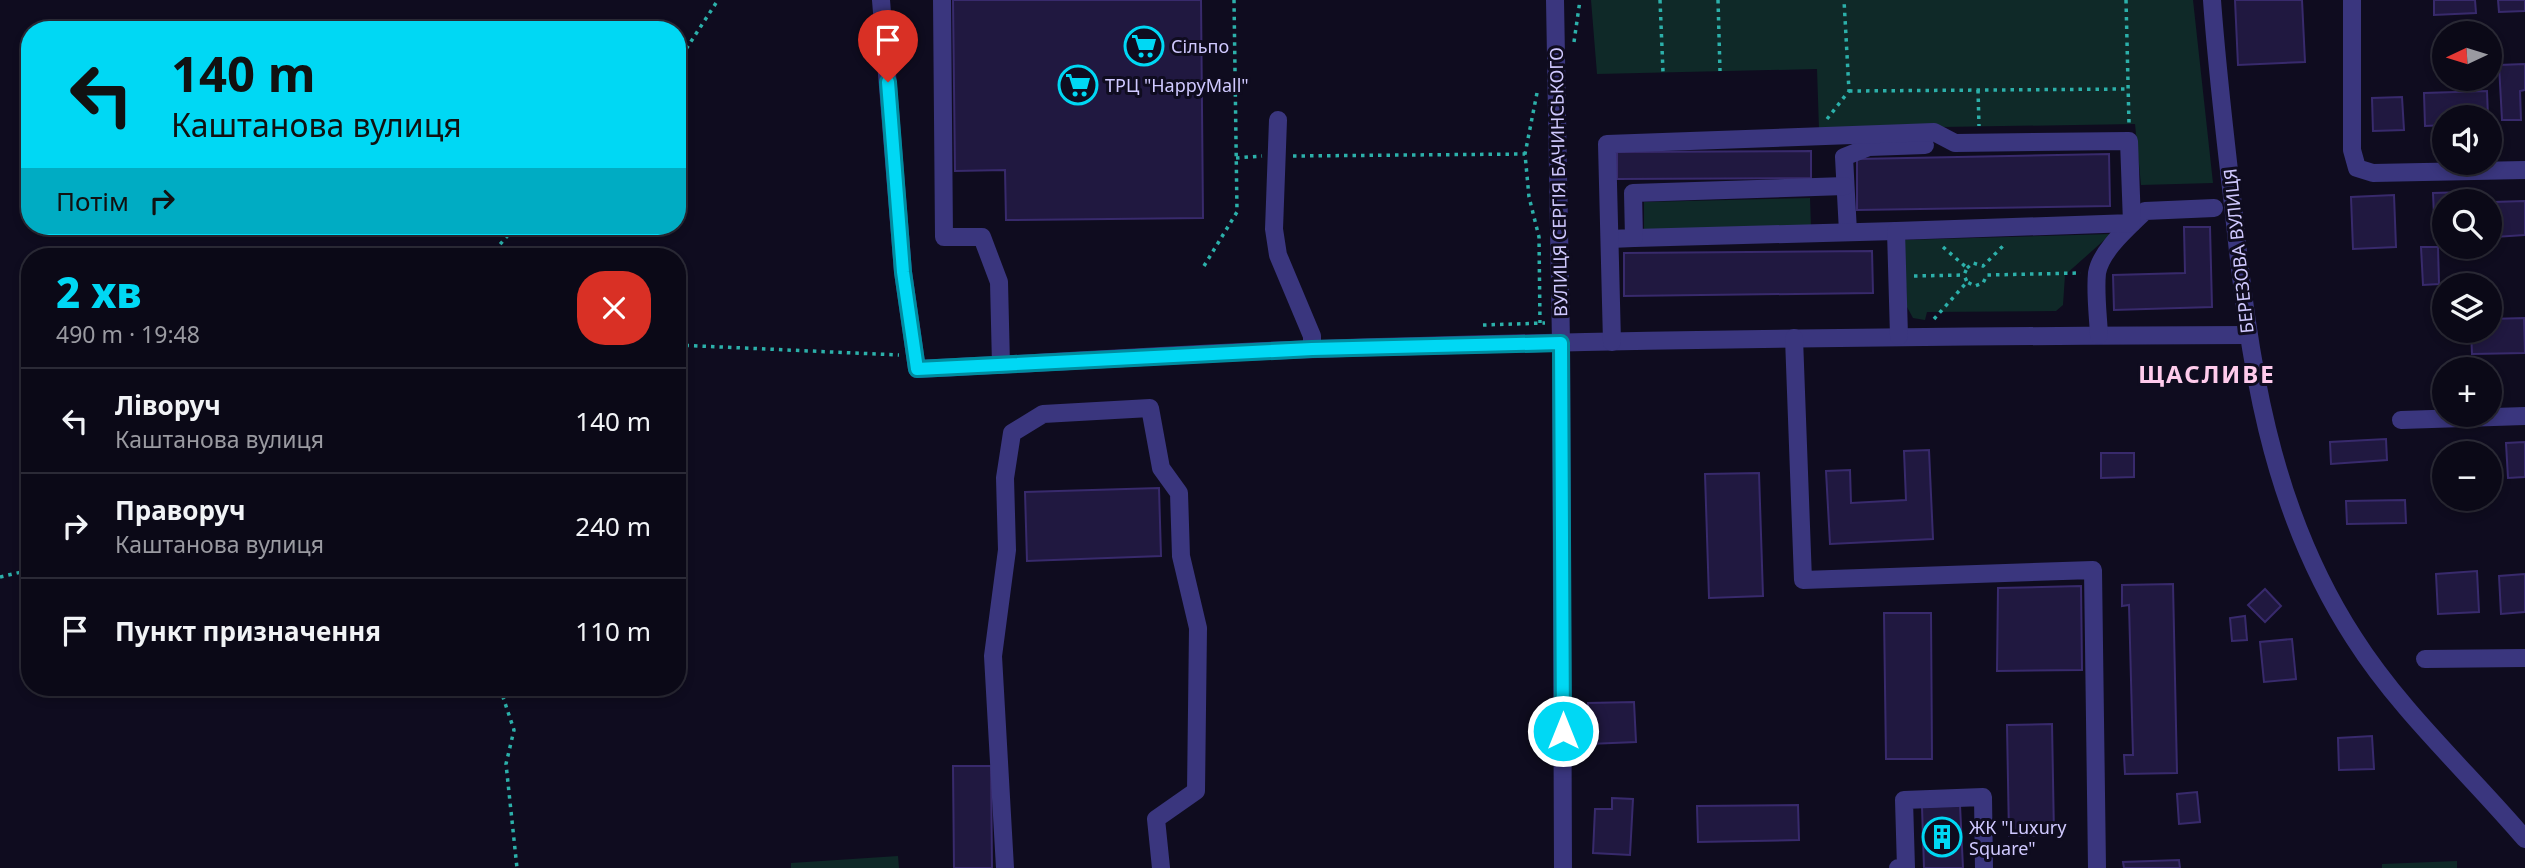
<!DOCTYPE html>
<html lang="uk">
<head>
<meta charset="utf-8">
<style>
  :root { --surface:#0b0917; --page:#191724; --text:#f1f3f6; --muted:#9a9aa1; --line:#2b2a36; --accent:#00d8f4 }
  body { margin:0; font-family:"Noto Sans",sans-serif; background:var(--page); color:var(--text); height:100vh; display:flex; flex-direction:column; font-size:26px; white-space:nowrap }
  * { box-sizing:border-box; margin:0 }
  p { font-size:23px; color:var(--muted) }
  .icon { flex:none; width:38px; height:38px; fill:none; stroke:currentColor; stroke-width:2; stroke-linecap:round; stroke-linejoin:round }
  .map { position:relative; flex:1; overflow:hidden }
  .drawer { position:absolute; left:21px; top:248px; width:665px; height:448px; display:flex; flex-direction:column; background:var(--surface); border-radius:28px; box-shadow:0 4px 10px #0003,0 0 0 2px var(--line) }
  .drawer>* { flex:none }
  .banner { position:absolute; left:21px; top:21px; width:665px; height:214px; border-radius:28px; box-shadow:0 4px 10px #0003,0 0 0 2px var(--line); background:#00d8f4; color:#111; overflow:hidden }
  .needle { width:46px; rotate:266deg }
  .buttons { position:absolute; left:2432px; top:21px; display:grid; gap:14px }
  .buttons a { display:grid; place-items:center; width:70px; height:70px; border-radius:50%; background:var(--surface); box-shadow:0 4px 10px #0003,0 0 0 2px var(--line); font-size:35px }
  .pin { position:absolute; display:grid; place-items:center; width:60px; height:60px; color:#fff; margin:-72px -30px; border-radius:50% 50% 50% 0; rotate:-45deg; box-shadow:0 0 7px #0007 }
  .pin .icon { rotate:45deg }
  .me { position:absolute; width:77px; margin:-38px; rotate:0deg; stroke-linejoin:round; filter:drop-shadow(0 0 5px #0008) }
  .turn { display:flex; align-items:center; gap:24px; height:147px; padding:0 35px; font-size:32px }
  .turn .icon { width:91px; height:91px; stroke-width:2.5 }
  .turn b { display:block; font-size:49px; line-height:60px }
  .then { display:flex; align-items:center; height:66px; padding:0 35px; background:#0003; gap:14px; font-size:26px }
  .round { display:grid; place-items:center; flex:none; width:74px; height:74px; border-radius:28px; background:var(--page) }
  .summary { display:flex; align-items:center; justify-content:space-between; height:119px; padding:0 35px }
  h1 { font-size:42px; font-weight:800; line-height:52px; color:var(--accent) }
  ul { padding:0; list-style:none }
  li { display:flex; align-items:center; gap:21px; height:105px; padding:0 35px; border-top:2px solid var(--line) }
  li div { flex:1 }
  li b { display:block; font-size:26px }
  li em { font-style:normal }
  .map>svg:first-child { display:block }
  .green { fill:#0f2928 }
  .building { fill:#201840; stroke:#382a6c; stroke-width:2 }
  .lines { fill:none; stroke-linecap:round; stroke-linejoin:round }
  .path { stroke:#2cb0aa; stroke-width:3.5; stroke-dasharray:3.5 5; stroke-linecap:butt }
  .minor { stroke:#3a367e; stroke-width:18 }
  .route-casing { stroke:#008c9f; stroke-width:18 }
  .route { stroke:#00d8f4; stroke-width:12 }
  .labels { text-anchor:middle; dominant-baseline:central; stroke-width:6; stroke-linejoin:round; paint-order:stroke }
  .poi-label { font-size:18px; fill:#d0c9ff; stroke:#0f0c1f; text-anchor:start }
  .street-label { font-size:18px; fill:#d0c9ff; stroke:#0f0c1f }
  .district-label { font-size:24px; font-weight:bold; letter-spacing:2px; fill:#ffcbec; stroke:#0f0c1f }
</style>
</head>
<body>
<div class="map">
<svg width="2525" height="868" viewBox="0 0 2525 868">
  <rect width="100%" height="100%" fill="#0f0c1f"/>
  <g class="green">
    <polygon points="1591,0 2193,0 2213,183 2141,185 2135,124 1819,129 1817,69 1597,74"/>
    <polygon points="1810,198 1811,227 1644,230 1644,202"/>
    <polygon points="2111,234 2065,275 2063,305 2056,311 1927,312 1925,320 1913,318 1907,307 1904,240"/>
    <polygon points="898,856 899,868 791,868 791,863"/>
    <polygon points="2457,861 2457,868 2382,868 2382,864"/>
  </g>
  <g class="building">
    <polygon points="953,0 1201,0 1203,218 1006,220 1005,170 955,171"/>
    <polygon points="2235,0 2302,0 2305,62 2238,65"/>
    <polygon points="2434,0 2475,0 2476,13 2434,15"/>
    <polygon points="2498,0 2525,0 2525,11 2499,12"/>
    <polygon points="2525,64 2525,90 2520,91 2521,120 2502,120 2499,65"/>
    <polygon points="2487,91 2488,117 2445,117 2445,125 2425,126 2424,93"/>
    <polygon points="2402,97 2404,130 2373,131 2372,98"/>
    <polygon points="1811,151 1811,178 1617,179 1617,152"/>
    <polygon points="2109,154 2110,206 1857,210 1857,159"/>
    <polygon points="2467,192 2467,201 2445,201 2445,238 2435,239 2433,193"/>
    <polygon points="2394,195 2396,247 2353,249 2351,197"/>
    <polygon points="2525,201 2525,235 2495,237 2493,202"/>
    <polygon points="2184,227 2210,227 2212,307 2114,310 2113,275 2185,273"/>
    <polygon points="2421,247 2438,247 2439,284 2423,285"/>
    <polygon points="1872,251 1873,293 1624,296 1624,253"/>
    <polygon points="2524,318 2525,353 2472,354 2471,331 2490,331 2490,319"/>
    <polygon points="2386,439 2387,460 2331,464 2330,442"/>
    <polygon points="2525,442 2525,477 2508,478 2506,443"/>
    <polygon points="1929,450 1933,539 1830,544 1826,471 1850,470 1851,503 1906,500 1904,451"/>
    <polygon points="2101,453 2134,453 2134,477 2101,478"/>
    <polygon points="1759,473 1763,596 1709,598 1705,474"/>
    <polygon points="1159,488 1161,556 1027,561 1025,492"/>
    <polygon points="2405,500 2406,523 2347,524 2346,501"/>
    <polygon points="2477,571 2479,612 2438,614 2436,574"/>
    <polygon points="2525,574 2525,612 2501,614 2499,576"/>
    <polygon points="2173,584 2177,773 2125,774 2124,755 2133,755 2129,605 2122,606 2122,585"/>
    <polygon points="2081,586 2082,670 1997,671 1998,588"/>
    <polygon points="2265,589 2281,606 2265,622 2248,605"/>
    <polygon points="1884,613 1931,613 1932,759 1886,759"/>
    <polygon points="2245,616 2247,640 2232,641 2230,618"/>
    <polygon points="2292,639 2296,679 2264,682 2260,642"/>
    <polygon points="1634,702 1636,742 1589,744 1588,703"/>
    <polygon points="2052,724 2054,835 2009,836 2007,725"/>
    <polygon points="2372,736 2374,769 2339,770 2338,738"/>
    <polygon points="953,766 991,766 992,868 954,868"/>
    <polygon points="2197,792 2200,822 2179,824 2177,794"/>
    <polygon points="1612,798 1633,799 1630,855 1593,853 1595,809 1612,809"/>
    <polygon points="1798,805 1799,840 1698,842 1697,806"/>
    <polygon points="1960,805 1963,868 1924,868 1922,807"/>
    <polygon points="2179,860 2180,868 2124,868 2123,862"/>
  </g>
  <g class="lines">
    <g class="path">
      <polyline points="1660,0 1663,72"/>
      <polyline points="1718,0 1720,71"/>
      <polyline points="2126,0 2129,124"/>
      <polyline points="1574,42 1580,0"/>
      <polyline points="677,63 718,0"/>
      <polyline points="1978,90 1979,126"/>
      <polyline points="1849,91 2128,89"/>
      <polyline points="1537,93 1525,154 1529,197 1539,237 1540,323"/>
      <polyline points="1827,119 1849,91 1844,0"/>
      <polyline points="1293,156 1525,154"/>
      <polyline points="1236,158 1262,156"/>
      <polyline points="1943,247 1967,268 1964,275 1967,282"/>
      <polyline points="489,257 516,226"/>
      <polyline points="1204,266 1237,212 1234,0"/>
      <polyline points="1967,268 1973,263 1983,266 2003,246"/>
      <polyline points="1914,276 1964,275"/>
      <polyline points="1934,319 1967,282 1975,286 1983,283 1987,275 2081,273"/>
      <polyline points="1483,325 1545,323"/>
      <polyline points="677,345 899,355"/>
      <polyline points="0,577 30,570"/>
      <polyline points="500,688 514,730 506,764 517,868"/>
    </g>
    <g class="minor">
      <path d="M881 0 903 272 917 369C1051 363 1184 353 1318 349 1627 339 1937 336 2247 335"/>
      <polyline points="942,0 944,237 982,237 999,282 1001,365"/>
      <polyline points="1555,0 1561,343 1563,868"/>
      <path d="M2212 0C2217 69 2225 137 2233 205 2249 359 2268 505 2354 638 2401 712 2469 773 2525 839"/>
      <polyline points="2352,0 2352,150 2357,168 2373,173 2525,170"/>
      <polyline points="1278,120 1274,229 1278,255 1312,336 1312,349"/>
      <polyline points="1848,232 1844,157 1869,147 1925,145"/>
      <polyline points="1634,238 1896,231"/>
      <polyline points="1610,239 1634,238 1633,193 1845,186"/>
      <path d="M2099 335C2098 315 2095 292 2097 273 2101 250 2129 227 2145 211L2214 208"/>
      <polyline points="1794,338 1803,580 2093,570 2097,868"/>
      <polyline points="1612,342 1607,144 1934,132 1955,143 2129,141 2132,223 1896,231 1899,336"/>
      <polyline points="2401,420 2525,416"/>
      <polyline points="2425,659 2525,658"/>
      <polyline points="1005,868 993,656 1007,550 1005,478 1012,433 1043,414 1150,408 1161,468 1179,493 1181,556 1198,628 1196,791 1156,819 1161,868"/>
      <polyline points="1898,868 1906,868 1904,800 1983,797 1984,868"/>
    </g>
  </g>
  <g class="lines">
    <defs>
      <polyline id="route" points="888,82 903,272 917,369 1312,349 1561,343 1563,731"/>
    </defs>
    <use href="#route" class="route-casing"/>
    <use href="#route" class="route"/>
  </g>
  <defs>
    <symbol id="supermarket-ring" viewBox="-11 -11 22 22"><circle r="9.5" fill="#0f0c1f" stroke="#00d8f4" stroke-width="1.5"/><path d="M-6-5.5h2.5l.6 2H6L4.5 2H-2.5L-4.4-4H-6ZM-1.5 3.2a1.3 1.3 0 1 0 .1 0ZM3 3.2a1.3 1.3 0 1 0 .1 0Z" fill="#00d8f4"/></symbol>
    <symbol id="building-ring" viewBox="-11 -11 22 22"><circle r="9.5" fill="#0f0c1f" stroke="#00d8f4" stroke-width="1.5"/><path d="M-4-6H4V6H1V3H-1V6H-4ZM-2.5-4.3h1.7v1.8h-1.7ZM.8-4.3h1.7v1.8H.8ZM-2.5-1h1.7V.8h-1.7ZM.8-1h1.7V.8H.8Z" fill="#00d8f4"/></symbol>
  </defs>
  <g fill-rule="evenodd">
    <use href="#supermarket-ring" x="1122" y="24" width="44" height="44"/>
    <use href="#supermarket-ring" x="1056" y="63" width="44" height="44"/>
    <use href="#building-ring" x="1920" y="815" width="44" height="44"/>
  </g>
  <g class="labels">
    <g class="poi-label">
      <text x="1171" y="46">Сільпо</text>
      <text x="1105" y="85">ТРЦ "HappyMall"</text>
      <text x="1969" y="827">ЖК "Luxury<tspan x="1969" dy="21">Square"</tspan></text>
    </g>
    <g class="street-label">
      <text transform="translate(1558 182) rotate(-91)">ВУЛИЦЯ СЕРГІЯ БАЧИНСЬКОГО</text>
      <text transform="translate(2238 251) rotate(-96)">БЕРЕЗОВА ВУЛИЦЯ</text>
    </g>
    <g class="district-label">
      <text x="2207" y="373">ЩАСЛИВЕ</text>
    </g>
  </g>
</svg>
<div class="buttons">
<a><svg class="needle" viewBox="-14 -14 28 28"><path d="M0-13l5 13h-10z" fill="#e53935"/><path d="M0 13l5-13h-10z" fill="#9a9aa1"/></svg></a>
<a><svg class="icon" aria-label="sound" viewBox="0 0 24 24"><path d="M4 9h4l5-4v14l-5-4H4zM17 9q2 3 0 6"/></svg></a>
<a><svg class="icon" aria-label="search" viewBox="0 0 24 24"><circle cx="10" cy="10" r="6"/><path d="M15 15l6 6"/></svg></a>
<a><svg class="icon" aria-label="layers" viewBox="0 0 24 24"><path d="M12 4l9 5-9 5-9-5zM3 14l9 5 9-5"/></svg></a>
<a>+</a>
<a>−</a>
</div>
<div class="pin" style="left:888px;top:82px;background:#d93025"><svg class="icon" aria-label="arrive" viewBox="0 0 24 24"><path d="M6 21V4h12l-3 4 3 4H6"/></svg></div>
<svg class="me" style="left:1563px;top:731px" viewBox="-20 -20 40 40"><circle r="17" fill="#00d8f4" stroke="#fff" stroke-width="3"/><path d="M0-11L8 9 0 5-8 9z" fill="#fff"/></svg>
<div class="banner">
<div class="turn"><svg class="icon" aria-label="left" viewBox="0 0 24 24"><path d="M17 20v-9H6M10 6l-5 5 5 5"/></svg><div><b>140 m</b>Каштанова вулиця</div></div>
<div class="then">Потім<svg class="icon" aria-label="right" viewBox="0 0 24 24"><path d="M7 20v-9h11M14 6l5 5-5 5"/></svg></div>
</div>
<section class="drawer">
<div class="summary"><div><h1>2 хв</h1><p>490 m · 19:48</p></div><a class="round" style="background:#d93025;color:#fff"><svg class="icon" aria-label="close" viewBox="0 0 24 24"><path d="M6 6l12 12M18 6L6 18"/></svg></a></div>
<ul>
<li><svg class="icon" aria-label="left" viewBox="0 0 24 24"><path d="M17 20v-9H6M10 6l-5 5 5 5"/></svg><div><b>Ліворуч</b><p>Каштанова вулиця</p></div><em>140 m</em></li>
<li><svg class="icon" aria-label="right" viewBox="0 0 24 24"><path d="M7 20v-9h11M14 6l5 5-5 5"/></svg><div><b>Праворуч</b><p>Каштанова вулиця</p></div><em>240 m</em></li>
<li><svg class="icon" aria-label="arrive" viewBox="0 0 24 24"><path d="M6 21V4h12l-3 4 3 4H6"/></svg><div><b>Пункт призначення</b></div><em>110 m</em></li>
</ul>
</section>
</div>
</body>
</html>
